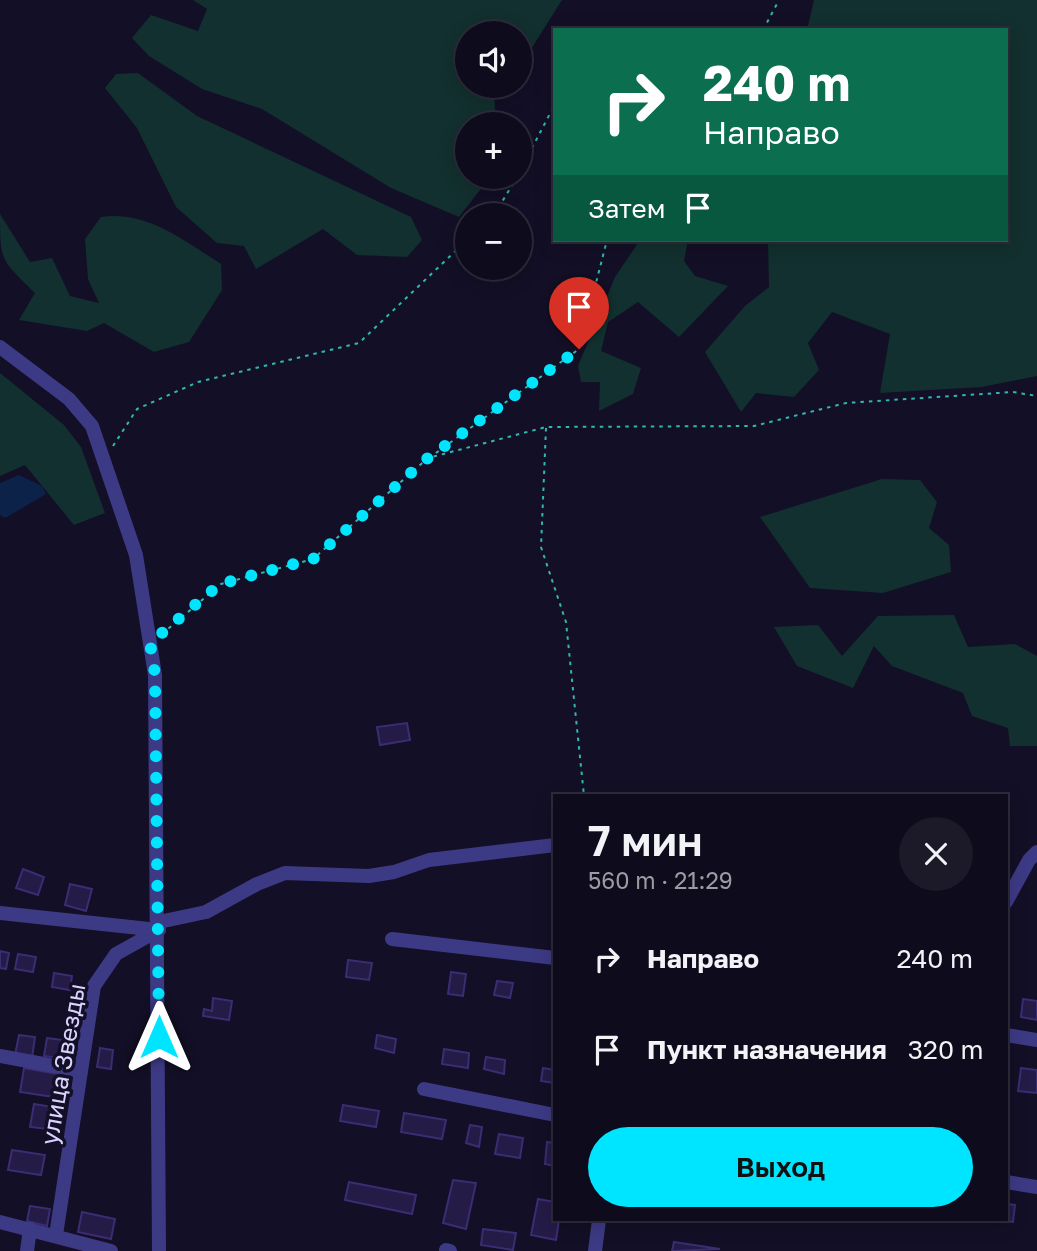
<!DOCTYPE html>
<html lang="ru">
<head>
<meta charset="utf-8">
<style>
  :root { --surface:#0e0b1c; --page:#1c1929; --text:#f1f3f6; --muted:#9b9ba3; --line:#2e2b3b; --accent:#00e5ff }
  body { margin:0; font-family:"Golos Text",sans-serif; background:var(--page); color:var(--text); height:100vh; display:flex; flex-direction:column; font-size:26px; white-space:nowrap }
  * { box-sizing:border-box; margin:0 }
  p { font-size:23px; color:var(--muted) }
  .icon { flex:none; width:38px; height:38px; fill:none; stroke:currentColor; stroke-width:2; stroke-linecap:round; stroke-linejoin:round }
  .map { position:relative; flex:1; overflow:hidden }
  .details { position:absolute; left:553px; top:794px; width:455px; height:427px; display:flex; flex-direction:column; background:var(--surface); border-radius:0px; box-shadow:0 4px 18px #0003,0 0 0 2px var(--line) }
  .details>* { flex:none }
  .hud { position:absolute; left:553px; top:28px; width:455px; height:214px; border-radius:0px; box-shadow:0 4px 18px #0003,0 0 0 2px var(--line); background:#0b6e4f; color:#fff; overflow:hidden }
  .controls { position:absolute; left:455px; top:21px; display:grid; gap:14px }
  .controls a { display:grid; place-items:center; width:77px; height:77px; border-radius:50%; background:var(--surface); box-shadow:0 4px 18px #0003,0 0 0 2px var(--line); font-size:35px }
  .pin { position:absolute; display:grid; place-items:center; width:60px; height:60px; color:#fff; margin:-72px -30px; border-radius:50% 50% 50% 0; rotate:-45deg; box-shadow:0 0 7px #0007 }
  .pin .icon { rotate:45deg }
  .me { position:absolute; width:77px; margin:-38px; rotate:0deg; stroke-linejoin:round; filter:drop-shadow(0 0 5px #0008) }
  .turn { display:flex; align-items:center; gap:24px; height:147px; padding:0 35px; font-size:32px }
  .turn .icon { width:91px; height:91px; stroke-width:2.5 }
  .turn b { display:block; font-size:49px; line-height:60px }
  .then { display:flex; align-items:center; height:66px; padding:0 35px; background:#0003; gap:14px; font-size:26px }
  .round { display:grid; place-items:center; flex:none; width:74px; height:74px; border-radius:37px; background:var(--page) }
  .summary { display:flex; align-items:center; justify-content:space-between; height:119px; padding:0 35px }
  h1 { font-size:42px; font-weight:600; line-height:52px }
  .button { display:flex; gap:14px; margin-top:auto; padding:14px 35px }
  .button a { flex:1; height:80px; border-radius:42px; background:var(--accent); color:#111; font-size:28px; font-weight:600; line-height:80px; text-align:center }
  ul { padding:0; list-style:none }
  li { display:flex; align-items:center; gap:21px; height:91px; padding:0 35px }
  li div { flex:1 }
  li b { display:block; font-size:26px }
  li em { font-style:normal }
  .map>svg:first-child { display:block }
  .green { fill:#12302f }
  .water { fill:#0c2248 }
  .building { fill:#241b47; stroke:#3b2d73; stroke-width:2 }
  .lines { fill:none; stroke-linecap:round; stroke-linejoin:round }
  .path { stroke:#2fb8b0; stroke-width:2; stroke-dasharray:3.5 5; stroke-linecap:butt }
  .minor { stroke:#3d3a85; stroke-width:14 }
  .route { stroke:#00e5ff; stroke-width:12; stroke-dasharray:0 21.6 }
  .labels { text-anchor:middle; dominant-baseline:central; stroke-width:7; stroke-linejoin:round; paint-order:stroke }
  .street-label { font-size:24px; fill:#d9d4ff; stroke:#130f26 }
</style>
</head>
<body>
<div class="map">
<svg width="1037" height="1251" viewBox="0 0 1037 1251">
  <rect width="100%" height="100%" fill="#130f26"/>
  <g class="green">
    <polygon points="193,0 562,0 523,62 520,62 520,33 467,33 467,86 494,86 495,112 488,124 467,124 467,177 485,177 487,181 459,217 391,188 262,109 202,89 149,56 132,38 151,15 198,31 207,9"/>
    <polygon points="814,0 1037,0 1037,376 982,387 880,393 890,334 832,312 808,343 819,370 794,397 756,393 741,412 705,352 745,306 769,287 768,242 751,240 1006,240 1006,30 807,30"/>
    <polygon points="138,73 197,116 411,217 422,240 407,257 357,255 323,229 256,269 244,246 217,243 176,207 137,128 105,88 116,74"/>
    <path d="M0 214 30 262 52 258 70 296 99 303 88 279 85 239 101 217C146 210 185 241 221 264L222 290 189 342 154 352 104 323 87 331 19 320 35 293C1 259 0 263 0 214Z"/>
    <polygon points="640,240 688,240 684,261 695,276 728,286 679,337 638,302 608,322 601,351 641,368 633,394 599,411 600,382 581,382 578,366 615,277"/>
    <polygon points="0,373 64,425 81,447 105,513 74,525 25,465 0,476"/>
    <polygon points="882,479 920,480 937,502 929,528 949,545 951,572 883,593 810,588 760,517"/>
    <polygon points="954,615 968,647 1015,644 1037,656 1037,746 1010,746 1008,728 972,716 963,693 892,666 874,646 853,688 797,666 774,627 818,625 842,656 878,616"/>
  </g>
  <polygon class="water" points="19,475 42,486 46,494 5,518 0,515 0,483"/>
  <g class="building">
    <polygon points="407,723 410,740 380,745 377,727"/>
    <polygon points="23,869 44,877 38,895 16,888"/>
    <polygon points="70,884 92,889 86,911 65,905"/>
    <polygon points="0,951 9,953 6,969 0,968"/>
    <polygon points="18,954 36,957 33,972 15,969"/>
    <polygon points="348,960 372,963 369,980 346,977"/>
    <polygon points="451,972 466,974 463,996 448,994"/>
    <polygon points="54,973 72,976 70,990 52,987"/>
    <polygon points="497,981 513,983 510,998 494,995"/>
    <polygon points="213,998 232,1001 229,1020 203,1016 204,1009 212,1011"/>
    <polygon points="1023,999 1037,1001 1037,1020 1021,1017"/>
    <polygon points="19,1035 35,1037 32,1058 15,1055"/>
    <polygon points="377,1035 396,1039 394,1053 375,1048"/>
    <polygon points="47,1038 62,1040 60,1058 44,1056"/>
    <polygon points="100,1048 113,1050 111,1069 97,1067"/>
    <polygon points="444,1049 469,1053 468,1068 442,1064"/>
    <polygon points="486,1057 505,1060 504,1074 484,1069"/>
    <polygon points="24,1068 58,1074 54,1097 20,1092"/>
    <polygon points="543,1068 555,1070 555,1083 541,1081"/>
    <polygon points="1021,1068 1037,1070 1037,1093 1018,1091"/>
    <polygon points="34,1104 59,1108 56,1130 30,1127"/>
    <polygon points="343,1105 379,1111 376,1127 340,1121"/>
    <polygon points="404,1113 446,1120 442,1139 401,1132"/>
    <polygon points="470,1125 482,1127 479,1147 466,1143"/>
    <polygon points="499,1134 523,1138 520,1158 495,1154"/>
    <polygon points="547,1142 555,1143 555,1166 545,1164"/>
    <polygon points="12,1150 45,1155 41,1175 8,1170"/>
    <polygon points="453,1180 476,1183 466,1229 443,1223"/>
    <polygon points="349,1182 416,1195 412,1214 345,1200"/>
    <polygon points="538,1199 555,1202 555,1220 559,1220 556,1240 531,1235"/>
    <polygon points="1006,1204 1015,1205 1013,1222 994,1220 1006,1220"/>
    <polygon points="30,1206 50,1209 47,1226 27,1221"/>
    <polygon points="82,1212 115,1219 111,1239 78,1232"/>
    <polygon points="483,1229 516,1233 513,1250 481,1245"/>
    <polygon points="674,1242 720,1249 672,1251"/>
  </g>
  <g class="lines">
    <g class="path">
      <polyline points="763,30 779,0"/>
      <polyline points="520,171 555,104"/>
      <polyline points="494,215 517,177"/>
      <polyline points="546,428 541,547 566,622 584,796"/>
      <polyline points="113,446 137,409 198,382 359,343 467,240"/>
      <polyline points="429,458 579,349 607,240"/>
      <polyline points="162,634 221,584 313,559 428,458 546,427 754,426 846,403 1013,392 1037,396"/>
    </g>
    <g class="minor">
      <polyline points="0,347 69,399 92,426 136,555 155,675 159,1251"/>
      <polyline points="1006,902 1029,860 1037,852"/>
      <polyline points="0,913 158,930"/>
      <polyline points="159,922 206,912 257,884 285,873 369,876 394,872 429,860 555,845"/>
      <polyline points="392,939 555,958"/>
      <polyline points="1006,1035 1037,1040"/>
      <polyline points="0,1056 81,1071"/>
      <polyline points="424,1089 555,1115"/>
      <polyline points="1006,1182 1037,1187"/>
      <polyline points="0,1222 111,1251"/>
      <polyline points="56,1235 94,986 116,954 159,930"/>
      <polyline points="446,1250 450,1251"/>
      <polyline points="27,1251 30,1229"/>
      <polyline points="595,1251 599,1220"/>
    </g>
  </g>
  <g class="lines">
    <polyline class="route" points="159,1037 155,674 150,643 220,584 313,559 428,458 579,349"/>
  </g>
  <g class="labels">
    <g class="street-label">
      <text transform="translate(62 1064) rotate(-80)">улица Звезды</text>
    </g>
  </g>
</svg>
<div class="controls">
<a><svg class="icon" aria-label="sound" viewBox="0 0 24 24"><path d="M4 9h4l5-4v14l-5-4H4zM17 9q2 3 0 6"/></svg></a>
<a>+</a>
<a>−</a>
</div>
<div class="pin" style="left:579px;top:349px;background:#d93025"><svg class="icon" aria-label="arrive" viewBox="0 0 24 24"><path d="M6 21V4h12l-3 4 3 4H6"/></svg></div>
<svg class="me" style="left:159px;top:1037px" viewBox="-20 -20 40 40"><path d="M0-17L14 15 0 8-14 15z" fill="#00e5ff" stroke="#fff" stroke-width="4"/></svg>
<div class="hud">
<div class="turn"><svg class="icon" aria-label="right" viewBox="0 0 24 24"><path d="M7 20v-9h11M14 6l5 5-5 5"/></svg><div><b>240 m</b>Направо</div></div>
<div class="then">Затем<svg class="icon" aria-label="arrive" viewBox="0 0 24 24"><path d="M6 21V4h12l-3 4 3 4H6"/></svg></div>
</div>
<section class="details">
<div class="summary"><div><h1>7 мин</h1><p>560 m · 21:29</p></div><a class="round"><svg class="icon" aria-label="close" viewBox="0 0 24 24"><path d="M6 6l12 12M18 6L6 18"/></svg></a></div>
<ul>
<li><svg class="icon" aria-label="right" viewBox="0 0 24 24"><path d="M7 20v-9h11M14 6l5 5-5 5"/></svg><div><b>Направо</b></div><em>240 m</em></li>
<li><svg class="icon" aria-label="arrive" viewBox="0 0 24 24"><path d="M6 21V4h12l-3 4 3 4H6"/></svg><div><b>Пункт назначения</b></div><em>320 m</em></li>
</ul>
<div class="button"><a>Выход</a></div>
</section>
</div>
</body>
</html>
